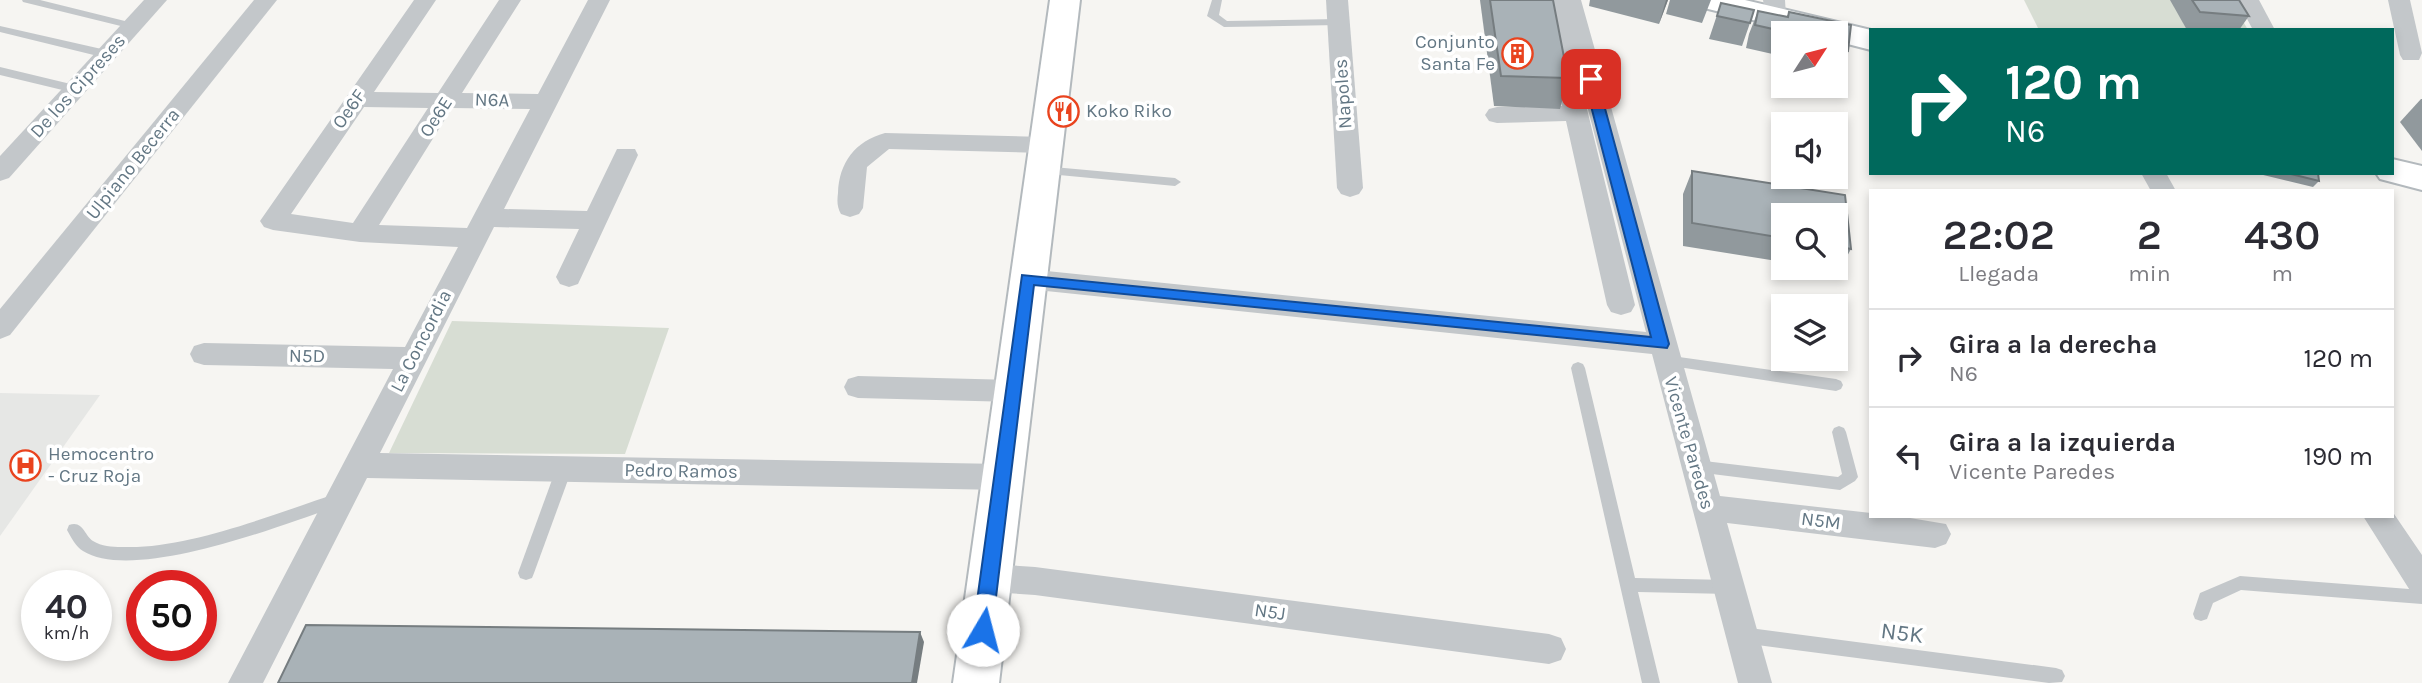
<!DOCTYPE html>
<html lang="es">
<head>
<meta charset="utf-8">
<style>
  :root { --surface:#fff; --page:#f2f2f3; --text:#2b2b33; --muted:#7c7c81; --line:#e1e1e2 }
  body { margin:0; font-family:Karla,sans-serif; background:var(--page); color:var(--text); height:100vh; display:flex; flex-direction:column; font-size:26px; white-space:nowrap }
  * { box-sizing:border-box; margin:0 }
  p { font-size:23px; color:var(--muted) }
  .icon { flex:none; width:38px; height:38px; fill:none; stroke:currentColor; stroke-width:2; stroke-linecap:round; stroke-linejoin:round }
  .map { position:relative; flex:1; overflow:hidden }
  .panel { position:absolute; left:1869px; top:189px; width:525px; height:329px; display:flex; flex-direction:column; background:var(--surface); border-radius:0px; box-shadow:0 4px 10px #0003 }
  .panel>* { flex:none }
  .guide { position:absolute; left:1869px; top:28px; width:525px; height:147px; border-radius:0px; box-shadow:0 4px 10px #0003; background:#00695c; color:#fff; overflow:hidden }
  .needle { width:46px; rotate:54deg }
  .fabs { position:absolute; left:1771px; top:21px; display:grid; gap:14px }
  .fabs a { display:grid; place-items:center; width:77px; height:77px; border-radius:0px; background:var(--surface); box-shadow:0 4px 10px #0003; font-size:35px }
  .speed { position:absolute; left:21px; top:570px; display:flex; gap:14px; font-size:35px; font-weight:700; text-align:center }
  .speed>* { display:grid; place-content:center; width:91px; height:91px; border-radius:50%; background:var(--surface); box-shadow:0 4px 10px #0003; line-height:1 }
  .speed small { font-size:18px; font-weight:400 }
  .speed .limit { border:10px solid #d22; background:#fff; color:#111 }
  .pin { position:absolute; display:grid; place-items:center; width:60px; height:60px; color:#fff; margin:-30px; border-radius:14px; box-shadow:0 4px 10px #0006 }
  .me { position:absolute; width:77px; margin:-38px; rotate:8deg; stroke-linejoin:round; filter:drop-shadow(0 0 5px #0008) }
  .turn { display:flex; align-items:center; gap:24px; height:147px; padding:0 21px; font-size:32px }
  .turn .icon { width:91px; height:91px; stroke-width:2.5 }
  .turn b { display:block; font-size:49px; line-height:60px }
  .eta { display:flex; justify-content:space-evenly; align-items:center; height:119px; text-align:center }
  .eta b { font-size:42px; font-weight:600; line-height:49px }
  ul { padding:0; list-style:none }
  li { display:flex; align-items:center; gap:21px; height:98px; padding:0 21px; border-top:2px solid var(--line) }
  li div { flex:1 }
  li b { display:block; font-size:26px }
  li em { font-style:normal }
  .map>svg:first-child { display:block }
  .built { fill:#e6e7e5 }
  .green { fill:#d7ddd3 }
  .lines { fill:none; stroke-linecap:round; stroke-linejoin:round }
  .secondary-casing { stroke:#b3b9bd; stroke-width:4 }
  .service { fill:#c3c7ca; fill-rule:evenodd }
  .minor { fill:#c3c7ca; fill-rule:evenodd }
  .secondary { fill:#fff; fill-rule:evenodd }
  .wall { fill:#91999d }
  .shaded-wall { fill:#767d80 }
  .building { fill:#a9b2b7; stroke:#767d80; stroke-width:2 }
  .route { fill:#1a73e8; stroke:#114b97; stroke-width:2 }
  .labels { text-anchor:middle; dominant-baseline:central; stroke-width:7; stroke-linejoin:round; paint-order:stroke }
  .poi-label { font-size:19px; fill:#637784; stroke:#fff; text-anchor:start }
  .street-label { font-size:19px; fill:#637784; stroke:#fff }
  .near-street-label { font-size:23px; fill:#637784; stroke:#fff }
</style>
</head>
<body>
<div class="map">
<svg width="2422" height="683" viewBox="0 0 2422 683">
  <rect width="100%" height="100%" fill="#f6f5f2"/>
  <polygon class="built" points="0,393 100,395 0,536"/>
  <g class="green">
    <polygon points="2024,0 2231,0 2248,30 2039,30"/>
    <polygon points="452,321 669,328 625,454 389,453"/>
  </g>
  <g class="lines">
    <defs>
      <g id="secondary">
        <polygon points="1050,0 1080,0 999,683 953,683"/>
        <polygon points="1692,0 1745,0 1871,30 1871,50 1836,41 1836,33 1805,33 1696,6"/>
        <polygon points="2392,159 2422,166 2422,190 2380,179 2376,173 2392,173"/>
      </g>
    </defs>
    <use href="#secondary" class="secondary-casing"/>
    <g class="service">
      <polygon points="22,0 40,0 137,24 139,26 133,29 23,2"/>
      <polygon points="1212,0 1222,0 1219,15 1227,21 1338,19 1344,22 1338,25 1224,27 1207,16"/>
      <polygon points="0,26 106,50 112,54 106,58 0,32"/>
      <polygon points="0,67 79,86 81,89 75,93 0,75"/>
      <polygon points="1042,166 1175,178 1181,182 1175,186 1038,173 1036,170 1038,167"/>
      <polygon points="1665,355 1836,379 1841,381 1843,385 1841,389 1836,391 1665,365 1660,364 1658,360 1660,356"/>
      <polygon points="1578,362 1583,364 1585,368 1635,578 1729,580 1735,582 1737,587 1735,592 1729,594 1638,592 1660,683 1642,683 1571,368 1573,364"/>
      <polygon points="1839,426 1844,428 1846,432 1858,477 1855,481 1840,490 1696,472 1691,470 1688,466 1691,462 1696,460 1838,477 1842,474 1832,432 1834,428"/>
      <polygon points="564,463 569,465 572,469 534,573 532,578 526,580 520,578 518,573 556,469 559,465"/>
      <path d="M341 492 346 493 349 498 346 503C291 522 135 584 83 551 76 547 71 537 67 530L69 525C83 520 84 535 93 541 104 548 118 547 130 547 194 547 280 512 341 492Z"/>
      <polygon points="2240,576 2422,590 2422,604 2241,590 2213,603 2207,619 2201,621 2195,619 2193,614 2200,593"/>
      <polygon points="1742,627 2056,668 2062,670 2065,676 2062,682 2049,683 1742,643 1736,640 1734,635 1736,630"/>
    </g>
    <g class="minor">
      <polygon points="144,0 167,0 9,178 0,181 0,156"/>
      <polygon points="254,0 277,0 10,335 0,339 0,309"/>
      <path d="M414 0H436L374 92 438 93 499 0H521L462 93 538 94 588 0H610L504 209 587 211 617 149H635L638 155 578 284 569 287 560 284 556 277 579 229 494 227 380 453 1003 464 1014 468 1018 477 1014 486 1003 490 367 478 263 683H228L393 369 204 365 194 362 190 354 194 346 204 343 405 347 458 247 360 242 273 230 264 227 260 221ZM364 107 428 108 353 223 291 214ZM452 108 530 109 467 228 379 225Z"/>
      <polygon points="1326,0 1348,0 1363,188 1359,194 1350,197 1341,194 1337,188"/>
      <polygon points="1538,0 1581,0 1720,496 1871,513 1871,516 1898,516 1946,524 1951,534 1946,544 1935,548 1727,523 1772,683 1738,683 1652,354 1027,289 1017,286 1014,279 1017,272 1027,269 1646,332 1573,52 1635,305 1631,312 1621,315 1611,312 1607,305 1566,121 1497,123 1489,121 1485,115 1489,109 1497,107 1562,106"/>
      <polygon points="1763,0 1785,0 1786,16 1783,21 1767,21"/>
      <polygon points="2237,0 2259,0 2275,30 2253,30"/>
      <polygon points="2388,0 2410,0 2422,53 2419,60 2403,60 2400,55"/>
      <path d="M885 133 1044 137 1053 139 1056 145 1053 151 1044 153 889 149 867 167 863 208 859 214 850 217 841 214C837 207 837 201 838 193 839 163 855 141 885 133Z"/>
      <polygon points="2141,173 2166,173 2176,191 2151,191"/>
      <polygon points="858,376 1014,380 1024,383 1028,391 1024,399 1014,402 858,398 848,395 844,387 848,379"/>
      <polygon points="2392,511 2422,555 2422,596 2411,592 2363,516 2392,516"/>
      <polygon points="990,564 1035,567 1549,634 1561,638 1566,649 1561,660 1549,664 1035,595 990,592 979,588 974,578 979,568"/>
    </g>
    <use href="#secondary" class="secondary"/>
  </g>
  <g class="wall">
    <polygon points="1480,0 1553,0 1568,78 1560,109 1494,106"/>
    <polygon points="1590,0 1668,0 1659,24 1589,6"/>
    <polygon points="1670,0 1711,0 1702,23 1666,14"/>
    <polygon points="2170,0 2239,0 2249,16 2239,30 2187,30"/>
    <polygon points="1721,3 1750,23 1742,46 1709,39"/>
    <polygon points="1758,11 1787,17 1789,12 1851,25 1848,51 1838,74 1836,73 1836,33 1783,33 1783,62 1776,60 1777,55 1746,48 1749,34"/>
    <polygon points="2421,99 2422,99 2422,151 2400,122"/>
    <polygon points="1692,171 1845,195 1851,249 1839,271 1816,268 1836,268 1836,215 1783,215 1783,262 1683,246 1683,194"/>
    <polygon points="2255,173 2318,173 2319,181 2313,187"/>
  </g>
  <g class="shaded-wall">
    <polygon points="1666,0 1668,0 1659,24"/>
    <polygon points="920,632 924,642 917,683 912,683"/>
  </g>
  <g class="building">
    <polygon points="1490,0 1553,0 1568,78 1501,76"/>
    <polygon points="2192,0 2239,0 2249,16 2200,12"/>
    <polygon points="1721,3 1754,10 1750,23 1717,16"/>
    <polygon points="1758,11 1788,17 1789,12 1851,25 1848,51 1836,48 1836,33 1786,33 1786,32 1755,25"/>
    <polygon points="1692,171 1845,195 1851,249 1836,246 1836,215 1783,215 1783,238 1692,223"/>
    <polygon points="2287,173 2318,173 2319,181"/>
    <polygon points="306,625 920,632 912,683 278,683"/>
  </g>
  <polygon class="route" points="1591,75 1597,79 1669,344 1667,348 1034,285 992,630 989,636 983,639 976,636 973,630 1022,275 1651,337 1584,79"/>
  <defs>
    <symbol id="building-ring" viewBox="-11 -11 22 22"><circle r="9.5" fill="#fff" stroke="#e9431e" stroke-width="1.5"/><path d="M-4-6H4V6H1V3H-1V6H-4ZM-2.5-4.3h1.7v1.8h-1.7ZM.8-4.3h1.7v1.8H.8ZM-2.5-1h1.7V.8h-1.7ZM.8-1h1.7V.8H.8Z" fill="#e9431e"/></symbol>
    <symbol id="restaurant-ring" viewBox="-11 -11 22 22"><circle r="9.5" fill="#fff" stroke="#e9431e" stroke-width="1.5"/><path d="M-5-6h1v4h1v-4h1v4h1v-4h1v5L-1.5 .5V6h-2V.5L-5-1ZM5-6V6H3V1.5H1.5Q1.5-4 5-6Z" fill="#e9431e"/></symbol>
    <symbol id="hospital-ring" viewBox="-11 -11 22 22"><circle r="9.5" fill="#fff" stroke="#e9431e" stroke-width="1.5"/><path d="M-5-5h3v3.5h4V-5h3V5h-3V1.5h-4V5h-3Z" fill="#e9431e"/></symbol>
  </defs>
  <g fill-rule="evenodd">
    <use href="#building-ring" x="1500" y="36" width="35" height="35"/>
    <use href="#restaurant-ring" x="1046" y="94" width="35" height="35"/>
    <use href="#hospital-ring" x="8" y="448" width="35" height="35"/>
  </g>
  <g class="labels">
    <g class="poi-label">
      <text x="1495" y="42" text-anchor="end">Conjunto<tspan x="1495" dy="22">Santa Fe</tspan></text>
      <text x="1086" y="111">Koko Riko</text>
      <text x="48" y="454">Hemocentro<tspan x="48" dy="22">- Cruz Roja</tspan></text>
    </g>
    <g class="street-label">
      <text transform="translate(78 86) rotate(-48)">De los Cipreses</text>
      <text transform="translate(1343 94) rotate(-94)">Napoles</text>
      <text transform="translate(492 100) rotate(2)">N6A</text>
      <text transform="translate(349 109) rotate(-55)">Oe6F</text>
      <text transform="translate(436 117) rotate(-57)">Oe6E</text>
      <text transform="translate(133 164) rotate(-51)">Ulpiano Becerra</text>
      <text transform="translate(421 341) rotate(-63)">La Concordia</text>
      <text transform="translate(307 356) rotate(1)">N5D</text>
      <text transform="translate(1689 443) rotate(74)">Vicente Paredes</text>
      <text transform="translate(681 471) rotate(1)">Pedro Ramos</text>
      <text transform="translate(1821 521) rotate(7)">N5M</text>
      <text transform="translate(1270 612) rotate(8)">N5J</text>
    </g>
    <g class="near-street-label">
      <text transform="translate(1902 633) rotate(7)">N5K</text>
    </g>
  </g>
</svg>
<div class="fabs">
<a><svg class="needle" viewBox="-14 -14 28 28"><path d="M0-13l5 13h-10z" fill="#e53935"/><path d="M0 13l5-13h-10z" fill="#7c7c81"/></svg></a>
<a><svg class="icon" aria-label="sound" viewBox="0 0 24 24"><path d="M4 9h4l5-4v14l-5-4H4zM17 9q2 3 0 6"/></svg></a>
<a><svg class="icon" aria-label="search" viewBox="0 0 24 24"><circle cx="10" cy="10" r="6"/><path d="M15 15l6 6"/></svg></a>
<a><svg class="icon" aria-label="layers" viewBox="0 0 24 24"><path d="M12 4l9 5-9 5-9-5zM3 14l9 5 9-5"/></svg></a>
</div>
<div class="speed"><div>40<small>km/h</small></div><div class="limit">50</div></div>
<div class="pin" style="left:1591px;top:79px;background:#d93025"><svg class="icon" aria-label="arrive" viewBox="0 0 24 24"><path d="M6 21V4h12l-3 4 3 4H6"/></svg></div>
<svg class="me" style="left:983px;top:630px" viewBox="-20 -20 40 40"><circle r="19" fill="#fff"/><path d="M0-13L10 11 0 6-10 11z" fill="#1a73e8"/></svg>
<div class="guide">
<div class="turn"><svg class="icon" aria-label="right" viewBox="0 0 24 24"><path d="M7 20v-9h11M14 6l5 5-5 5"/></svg><div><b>120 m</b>N6</div></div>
</div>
<section class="panel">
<div class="eta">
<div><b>22:02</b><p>Llegada</p></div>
<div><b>2</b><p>min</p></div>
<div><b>430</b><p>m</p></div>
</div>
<ul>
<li><svg class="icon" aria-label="right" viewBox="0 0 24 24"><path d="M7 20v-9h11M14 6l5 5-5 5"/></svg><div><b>Gira a la derecha</b><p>N6</p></div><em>120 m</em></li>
<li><svg class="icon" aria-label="left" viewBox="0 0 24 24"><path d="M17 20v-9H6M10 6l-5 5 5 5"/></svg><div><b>Gira a la izquierda</b><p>Vicente Paredes</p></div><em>190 m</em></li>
</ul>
</section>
</div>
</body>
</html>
